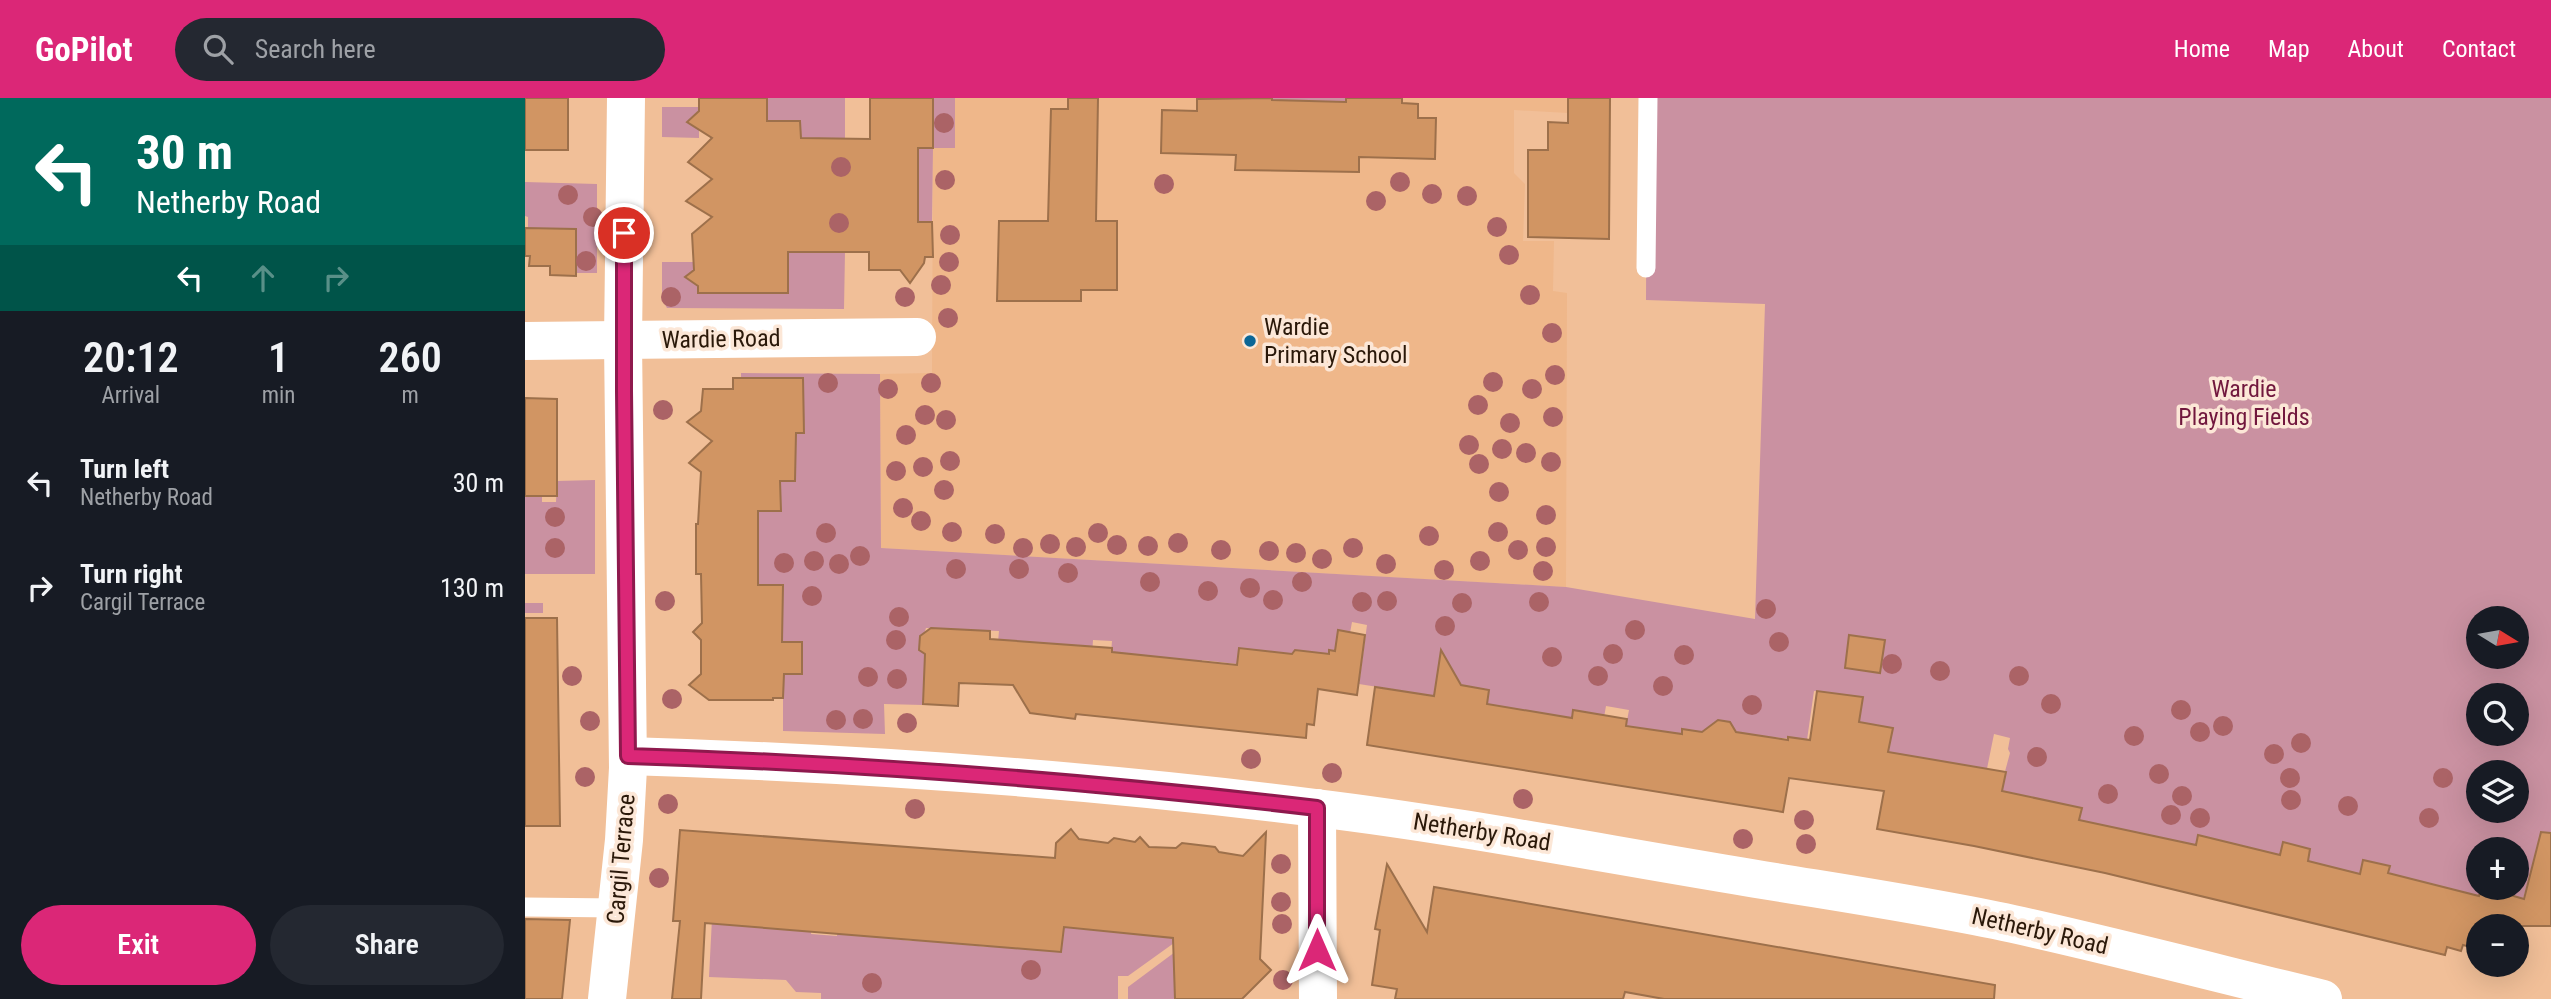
<!DOCTYPE html>
<html lang="en">
<head>
<meta charset="utf-8">
<style>
  :root { --surface:#171b24; --page:#242831; --text:#f1f3f6; --muted:#9ea1a6; --accent:#db2777 }
  body { margin:0; font-family:"Roboto Condensed",sans-serif; background:var(--page); color:var(--text); height:100vh; display:flex; flex-direction:column; font-size:26px; white-space:nowrap }
  * { box-sizing:border-box; margin:0 }
  p { font-size:23px; color:var(--muted) }
  .icon { flex:none; width:38px; height:38px; fill:none; stroke:currentColor; stroke-width:2; stroke-linecap:round; stroke-linejoin:round }
  .map { position:relative; flex:1; overflow:hidden }
  .details { display:flex; flex-direction:column; background:var(--surface); width:525px }
  .details>* { flex:none }
  .guide { background:#00695c; color:#fff; overflow:hidden }
  .needle { width:46px; rotate:101deg }
  .controls { position:absolute; left:1941px; top:508px; display:grid; gap:14px }
  .controls a { display:grid; place-items:center; width:63px; height:63px; border-radius:50%; background:var(--surface); box-shadow:0 7px 28px #0002; font-size:35px }
  .pin { position:absolute; display:grid; place-items:center; width:60px; height:60px; color:#fff; margin:-30px; border:4px solid #fff; border-radius:50%; box-shadow:0 2px 7px #0007 }
  .me { position:absolute; width:77px; margin:-38px; rotate:0deg; stroke-linejoin:round; filter:drop-shadow(0 0 5px #0008) }
  .turn { display:flex; align-items:center; gap:24px; height:147px; padding:0 21px; font-size:32px }
  .turn .icon { width:91px; height:91px; stroke-width:2.5 }
  .turn b { display:block; font-size:49px; line-height:60px }
  .lanes { display:flex; align-items:center; height:66px; padding:0 21px; background:#0003; justify-content:center; gap:35px; direction:ltr }
  .lanes .off { opacity:.35 }
  .eta { display:flex; justify-content:space-evenly; align-items:center; height:119px; text-align:center }
  .eta b { font-size:42px; font-weight:600; line-height:49px }
  .button { display:flex; gap:14px; margin-top:auto; padding:14px 21px }
  .button a { flex:1; height:80px; border-radius:42px; background:var(--accent); color:#fff; font-size:28px; font-weight:600; line-height:80px; text-align:center }
  .button a+a { background:var(--page); color:var(--text) }
  ul { padding:0; list-style:none }
  li { display:flex; align-items:center; gap:21px; height:105px; padding:0 21px }
  li div { flex:1 }
  li b { display:block; font-size:26px }
  li em { font-style:normal }
  header { display:flex; align-items:center; gap:42px; box-sizing:border-box; height:98px; padding:0 35px; background:var(--accent); color:#fff }
  header strong { font-size:33px }
  nav { display:flex; gap:38px; margin-inline-start:auto; font-size:24px }
  .search { width:490px; height:63px; background:var(--page); display:flex; align-items:center; gap:18px; box-sizing:border-box; padding:0 24px; border-radius:38px; color:var(--muted); font-size:26px }
  main { display:flex; flex:1; min-height:0 }
  .map>svg:first-child { display:block }
  .built { fill:#efb78a }
  .green { fill:#ca91a1; fill-rule:evenodd }
  .building { fill:#d19563; stroke:#9d704b; stroke-width:2 }
  .lines { fill:none; stroke-linecap:round; stroke-linejoin:round }
  .service { stroke:#fff; stroke-width:19 }
  .minor { stroke:#fff; stroke-width:38 }
  .tree { fill:#ab6366 }
  .route-casing { stroke:#8e194d; stroke-width:18 }
  .route { stroke:#db2777; stroke-width:12 }
  .poi-dot { fill:#0c6696; stroke:#fce7d7; stroke-width:2.5 }
  .labels { text-anchor:middle; dominant-baseline:central; stroke-width:7; stroke-linejoin:round; paint-order:stroke }
  .poi-label { font-size:24px; fill:#2a1809; stroke:#fce7d7; text-anchor:start }
  .street-label { font-size:24px; fill:#2a1809; stroke:#fce7d7 }
  .park-label { font-size:24px; fill:#71173d; stroke:#fce7d7 }
</style>
</head>
<body>
<header>
<strong>GoPilot</strong>
<div class="search"><svg class="icon" aria-label="search" viewBox="0 0 24 24"><circle cx="10" cy="10" r="6"/><path d="M15 15l6 6"/></svg>Search here</div>
<nav><a>Home</a><a>Map</a><a>About</a><a>Contact</a></nav>
</header>
<main>
<section class="details">
<div class="guide">
<div class="turn"><svg class="icon" aria-label="left" viewBox="0 0 24 24"><path d="M17 20v-9H6M10 6l-5 5 5 5"/></svg><div><b>30 m</b>Netherby Road</div></div>
<div class="lanes"><svg class="icon" aria-label="left" viewBox="0 0 24 24"><path d="M17 20v-9H6M10 6l-5 5 5 5"/></svg><svg class="icon off" aria-label="ahead" viewBox="0 0 24 24"><path d="M12 20V5M6 11l6-6 6 6"/></svg><svg class="icon off" aria-label="right" viewBox="0 0 24 24"><path d="M7 20v-9h11M14 6l5 5-5 5"/></svg></div>
</div>
<div class="eta">
<div><b>20:12</b><p>Arrival</p></div>
<div><b>1</b><p>min</p></div>
<div><b>260</b><p>m</p></div>
</div>
<ul>
<li><svg class="icon" aria-label="left" viewBox="0 0 24 24"><path d="M17 20v-9H6M10 6l-5 5 5 5"/></svg><div><b>Turn left</b><p>Netherby Road</p></div><em>30 m</em></li>
<li><svg class="icon" aria-label="right" viewBox="0 0 24 24"><path d="M7 20v-9h11M14 6l5 5-5 5"/></svg><div><b>Turn right</b><p>Cargil Terrace</p></div><em>130 m</em></li>
</ul>
<div class="button"><a>Exit</a><a>Share</a></div>
</section>
<div class="map">
<svg width="2026" height="901" viewBox="0 0 2026 901">
  <rect width="100%" height="100%" fill="#f1bf98"/>
  <polygon class="built" points="430,0 1043,0 1043,15 989,12 989,75 1000,86 998,143 1029,143 1028,193 1042,195 1041,489 356,450 355,276 407,275 408,50 430,50"/>
  <g class="green">
    <polygon points="242,0 320,0 320,40 289,40 288,154 320,154 319,211 142,210 137,201 137,164 173,164 173,168 166,174 167,184 173,188 173,195 262,195 242,179 275,40 275,24 242,23"/>
    <polygon points="408,0 430,0 430,50 408,50 407,124 393,124 393,50"/>
    <polygon points="747,0 821,0 821,4 747,2"/>
    <path d="M1122 0H2026V796L2008 766 1998 801 1957 789H1992V751H1953V789H1956L1954 798 1862 782 1865 768 1839 762 1835 776 1783 763 1785 751 1759 744 1755 757 1673 737 1662 785 1645 742 1580 728 1553 730 1556 710 1475 692 1485 655 1483 651 1485 640 1469 636 1447 745 1363 654 1367 630 1349 626 1344 668 1329 666 1335 599 1289 593 1282 642 1244 639 1242 651 1210 646 1211 633 1205 624 1183 635 1158 631 1157 637 1101 628 1104 612 1081 608 1078 625 1072 623V616L1049 612 1047 620 962 606 964 592 936 587 931 578 919 576 909 598 834 586 842 527 827 524 825 535 813 533 810 553H804L799 588 770 552 763 560 751 554 714 550 712 566 677 562 676 577 626 558 603 556 585 568 587 543 568 542 563 618 554 617 560 553 545 547 473 544 474 533 401 530 394 551 400 556 398 607 359 606 360 636 258 633V586L256 576H277V544H255L247 519H177V503H258V488L232 489V411L244 335H280L279 324H244L278 306V280H216V275L355 276 356 450 1041 489 1230 521 1240 206 1121 202ZM1953 520H1992V558H1953ZM1953 597H1992V635H1953ZM1953 674H1992V712H1953Z"/>
    <polygon points="137,9 174,9 173,13 168,18 168,28 174,32 174,40 137,39"/>
    <polygon points="0,84 72,86 72,175 51,175 51,131 3,130 3,119 0,118"/>
    <polygon points="70,382 70,476 0,476 0,398 17,398 17,404 31,404 32,383"/>
    <rect x="0" y="505" width="18" height="10"/>
    <polygon points="288,803 286,836 312,838 314,806 362,809 360,840 387,843 390,810 438,816 436,846 462,849 465,818 512,821 510,852 536,854 539,824 661,816 649,845 603,878 593,878 593,901 296,901 296,895 271,894 261,882 184,879 187,821"/>
    <polygon points="650,854 650,901 603,901 603,889"/>
  </g>
  <g class="building">
    <rect x="0" y="0" width="43" height="52"/>
    <polygon points="174,0 242,0 242,23 275,23 276,40 345,41 345,0 408,0 408,50 393,50 393,124 407,124 408,159 400,159 399,165 385,185 375,172 344,172 344,154 263,154 263,195 173,195 173,188 160,179 169,172 167,136 187,119 161,103 187,81 163,64 187,40 162,24 174,13"/>
    <polygon points="543,0 573,0 571,123 592,123 592,192 556,192 556,203 472,203 474,123 523,123 526,11 543,11"/>
    <polygon points="747,0 747,2 821,4 821,0 877,0 877,5 893,6 893,20 911,20 910,61 834,59 834,74 710,72 711,57 636,55 637,12 672,13 672,1"/>
    <polygon points="1043,0 1085,0 1084,141 1003,139 1003,52 1023,52 1023,24 1043,25"/>
    <polygon points="0,130 51,131 51,178 25,177 25,168 4,168 5,158 0,158"/>
    <polygon points="208,280 278,280 279,335 271,335 270,383 255,383 256,413 233,413 233,487 258,487 257,544 277,544 277,576 259,576 258,600 248,600 248,602 184,602 164,587 176,576 176,542 168,534 177,525 176,476 171,476 171,426 173,426 176,374 164,365 187,343 162,324 176,313 178,291 208,291"/>
    <polygon points="0,300 32,301 32,398 0,398"/>
    <polygon points="0,520 32,520 35,728 0,728"/>
    <polygon points="406,530 465,533 465,541 587,550 587,554 712,567 714,550 767,556 770,552 804,556 804,552 810,553 813,532 840,537 832,597 793,591 789,627 782,626 781,640 551,616 550,621 505,615 488,587 434,585 433,608 398,606 400,556 394,552 395,538"/>
    <polygon points="1324,537 1360,542 1355,575 1320,570"/>
    <polygon points="916,552 936,587 964,592 962,606 1047,620 1048,612 1102,621 1101,628 1157,636 1157,631 1177,634 1193,622 1205,624 1211,634 1263,642 1263,639 1285,642 1292,593 1338,599 1334,624 1368,630 1363,654 1481,674 1477,693 1557,710 1554,722 1671,747 1673,737 1755,757 1758,744 1785,751 1783,763 1835,776 1838,762 1865,768 1863,775 1954,798 1957,789 1999,801 2016,734 2026,735 2026,828 1953,828 1953,851 1938,847 1936,853 1922,849 1920,857 1580,775 1449,748 1352,731 1359,693 1264,680 1258,714 842,647 850,589 909,598"/>
    <polygon points="546,731 554,741 583,745 589,740 610,744 615,739 624,749 651,750 657,745 690,749 694,754 718,758 741,734 735,861 746,872 717,901 650,901 648,840 539,829 536,854 180,825 176,901 147,901 155,823 148,823 155,732 530,760 531,745"/>
    <polygon points="862,766 902,834 909,789 1470,887 1469,901 1139,901 1100,894 1098,901 870,901 872,891 847,887 855,832 850,831"/>
    <polygon points="0,821 45,822 37,901 0,901"/>
  </g>
  <g class="lines">
    <g class="service">
      <polyline points="1121,170 1123,0"/>
      <polyline points="0,809 92,810"/>
    </g>
    <g class="minor">
      <polyline points="0,243 392,239"/>
      <path d="M103 658C333 665 563 681 791 710 931 727 1069 754 1208 777 1302 793 1395 806 1488 826 1592 849 1695 876 1798 901"/>
      <polyline points="792,710 793,901"/>
      <polyline points="82,901 99,742 103,670 98,243 101,0"/>
    </g>
  </g>
  <g class="tree">
    <circle cx="419" cy="25" r="10"/>
    <circle cx="316" cy="69" r="10"/>
    <circle cx="420" cy="82" r="10"/>
    <circle cx="875" cy="84" r="10"/>
    <circle cx="639" cy="86" r="10"/>
    <circle cx="907" cy="96" r="10"/>
    <circle cx="43" cy="97" r="10"/>
    <circle cx="942" cy="98" r="10"/>
    <circle cx="851" cy="103" r="10"/>
    <circle cx="68" cy="119" r="10"/>
    <circle cx="314" cy="125" r="10"/>
    <circle cx="972" cy="129" r="10"/>
    <circle cx="425" cy="137" r="10"/>
    <circle cx="984" cy="157" r="10"/>
    <circle cx="61" cy="163" r="10"/>
    <circle cx="424" cy="164" r="10"/>
    <circle cx="416" cy="187" r="10"/>
    <circle cx="1005" cy="197" r="10"/>
    <circle cx="146" cy="199" r="10"/>
    <circle cx="380" cy="199" r="10"/>
    <circle cx="423" cy="220" r="10"/>
    <circle cx="1027" cy="235" r="10"/>
    <circle cx="1030" cy="277" r="10"/>
    <circle cx="968" cy="284" r="10"/>
    <circle cx="303" cy="285" r="10"/>
    <circle cx="406" cy="285" r="10"/>
    <circle cx="363" cy="291" r="10"/>
    <circle cx="1007" cy="291" r="10"/>
    <circle cx="953" cy="307" r="10"/>
    <circle cx="138" cy="312" r="10"/>
    <circle cx="400" cy="317" r="10"/>
    <circle cx="1028" cy="319" r="10"/>
    <circle cx="421" cy="322" r="10"/>
    <circle cx="985" cy="325" r="10"/>
    <circle cx="381" cy="337" r="10"/>
    <circle cx="944" cy="347" r="10"/>
    <circle cx="977" cy="351" r="10"/>
    <circle cx="1001" cy="355" r="10"/>
    <circle cx="425" cy="363" r="10"/>
    <circle cx="1026" cy="364" r="10"/>
    <circle cx="954" cy="366" r="10"/>
    <circle cx="398" cy="369" r="10"/>
    <circle cx="371" cy="373" r="10"/>
    <circle cx="419" cy="392" r="10"/>
    <circle cx="974" cy="394" r="10"/>
    <circle cx="378" cy="410" r="10"/>
    <circle cx="1021" cy="417" r="10"/>
    <circle cx="30" cy="419" r="10"/>
    <circle cx="396" cy="423" r="10"/>
    <circle cx="427" cy="434" r="10"/>
    <circle cx="973" cy="434" r="10"/>
    <circle cx="301" cy="435" r="10"/>
    <circle cx="573" cy="435" r="10"/>
    <circle cx="470" cy="436" r="10"/>
    <circle cx="904" cy="438" r="10"/>
    <circle cx="653" cy="445" r="10"/>
    <circle cx="525" cy="446" r="10"/>
    <circle cx="592" cy="447" r="10"/>
    <circle cx="623" cy="448" r="10"/>
    <circle cx="551" cy="449" r="10"/>
    <circle cx="1021" cy="449" r="10"/>
    <circle cx="30" cy="450" r="10"/>
    <circle cx="498" cy="450" r="10"/>
    <circle cx="828" cy="450" r="10"/>
    <circle cx="696" cy="452" r="10"/>
    <circle cx="993" cy="452" r="10"/>
    <circle cx="744" cy="453" r="10"/>
    <circle cx="771" cy="455" r="10"/>
    <circle cx="335" cy="458" r="10"/>
    <circle cx="797" cy="461" r="10"/>
    <circle cx="289" cy="463" r="10"/>
    <circle cx="955" cy="463" r="10"/>
    <circle cx="259" cy="465" r="10"/>
    <circle cx="314" cy="466" r="10"/>
    <circle cx="861" cy="466" r="10"/>
    <circle cx="431" cy="471" r="10"/>
    <circle cx="494" cy="471" r="10"/>
    <circle cx="919" cy="472" r="10"/>
    <circle cx="1018" cy="473" r="10"/>
    <circle cx="543" cy="475" r="10"/>
    <circle cx="625" cy="484" r="10"/>
    <circle cx="777" cy="484" r="10"/>
    <circle cx="725" cy="490" r="10"/>
    <circle cx="683" cy="493" r="10"/>
    <circle cx="287" cy="498" r="10"/>
    <circle cx="748" cy="502" r="10"/>
    <circle cx="140" cy="503" r="10"/>
    <circle cx="862" cy="503" r="10"/>
    <circle cx="837" cy="504" r="10"/>
    <circle cx="1014" cy="504" r="10"/>
    <circle cx="937" cy="505" r="10"/>
    <circle cx="1241" cy="511" r="10"/>
    <circle cx="374" cy="519" r="10"/>
    <circle cx="920" cy="528" r="10"/>
    <circle cx="1110" cy="532" r="10"/>
    <circle cx="371" cy="542" r="10"/>
    <circle cx="1254" cy="544" r="10"/>
    <circle cx="1088" cy="556" r="10"/>
    <circle cx="1159" cy="557" r="10"/>
    <circle cx="1027" cy="559" r="10"/>
    <circle cx="1367" cy="566" r="10"/>
    <circle cx="1415" cy="573" r="10"/>
    <circle cx="47" cy="578" r="10"/>
    <circle cx="1073" cy="578" r="10"/>
    <circle cx="1494" cy="578" r="10"/>
    <circle cx="343" cy="579" r="10"/>
    <circle cx="372" cy="581" r="10"/>
    <circle cx="1138" cy="588" r="10"/>
    <circle cx="147" cy="601" r="10"/>
    <circle cx="1526" cy="606" r="10"/>
    <circle cx="1227" cy="607" r="10"/>
    <circle cx="1656" cy="612" r="10"/>
    <circle cx="338" cy="621" r="10"/>
    <circle cx="311" cy="622" r="10"/>
    <circle cx="65" cy="623" r="10"/>
    <circle cx="382" cy="625" r="10"/>
    <circle cx="1698" cy="628" r="10"/>
    <circle cx="1675" cy="634" r="10"/>
    <circle cx="1609" cy="638" r="10"/>
    <circle cx="1776" cy="645" r="10"/>
    <circle cx="1749" cy="656" r="10"/>
    <circle cx="1512" cy="659" r="10"/>
    <circle cx="726" cy="661" r="10"/>
    <circle cx="807" cy="675" r="10"/>
    <circle cx="1634" cy="676" r="10"/>
    <circle cx="60" cy="679" r="10"/>
    <circle cx="1765" cy="680" r="10"/>
    <circle cx="1918" cy="680" r="10"/>
    <circle cx="1583" cy="696" r="10"/>
    <circle cx="1657" cy="698" r="10"/>
    <circle cx="998" cy="701" r="10"/>
    <circle cx="1766" cy="702" r="10"/>
    <circle cx="143" cy="706" r="10"/>
    <circle cx="1823" cy="708" r="10"/>
    <circle cx="390" cy="711" r="10"/>
    <circle cx="1646" cy="717" r="10"/>
    <circle cx="1675" cy="720" r="10"/>
    <circle cx="1904" cy="720" r="10"/>
    <circle cx="1279" cy="722" r="10"/>
    <circle cx="1218" cy="741" r="10"/>
    <circle cx="1281" cy="746" r="10"/>
    <circle cx="756" cy="766" r="10"/>
    <circle cx="134" cy="780" r="10"/>
    <circle cx="756" cy="804" r="10"/>
    <circle cx="757" cy="826" r="10"/>
    <circle cx="506" cy="872" r="10"/>
    <circle cx="758" cy="882" r="10"/>
    <circle cx="347" cy="885" r="10"/>
  </g>
  <g class="lines">
    <defs>
      <path id="route" d="M99 135V293L103 658C334 665 563 683 792 710V852"/>
    </defs>
    <use href="#route" class="route-casing"/>
    <use href="#route" class="route"/>
  </g>
  <circle class="poi-dot" cx="725" cy="243" r="7"/>
  <g class="labels">
    <g class="poi-label">
      <text x="739" y="229">Wardie<tspan x="739" dy="28">Primary School</tspan></text>
    </g>
    <g class="street-label">
      <text transform="translate(196 241) rotate(-1)">Wardie Road</text>
      <text transform="translate(957 734) rotate(9)">Netherby Road</text>
      <text transform="translate(96 761) rotate(-85)">Cargil Terrace</text>
      <text transform="translate(1515 833) rotate(13)">Netherby Road</text>
    </g>
    <g class="park-label">
      <text x="1719" y="291">Wardie<tspan x="1719" dy="28">Playing Fields</tspan></text>
    </g>
  </g>
</svg>
<div class="controls">
<a><svg class="needle" viewBox="-14 -14 28 28"><path d="M0-13l5 13h-10z" fill="#e53935"/><path d="M0 13l5-13h-10z" fill="#9ea1a6"/></svg></a>
<a><svg class="icon" aria-label="search" viewBox="0 0 24 24"><circle cx="10" cy="10" r="6"/><path d="M15 15l6 6"/></svg></a>
<a><svg class="icon" aria-label="layers" viewBox="0 0 24 24"><path d="M12 4l9 5-9 5-9-5zM3 14l9 5 9-5"/></svg></a>
<a>+</a>
<a>−</a>
</div>
<div class="pin" style="left:99px;top:135px;background:#d93025"><svg class="icon" aria-label="arrive" viewBox="0 0 24 24"><path d="M6 21V4h12l-3 4 3 4H6"/></svg></div>
<svg class="me" style="left:792px;top:852px" viewBox="-20 -20 40 40"><path d="M0-17L14 15 0 8-14 15z" fill="#db2777" stroke="#fff" stroke-width="4"/></svg>
</div>
</main>
</body>
</html>
